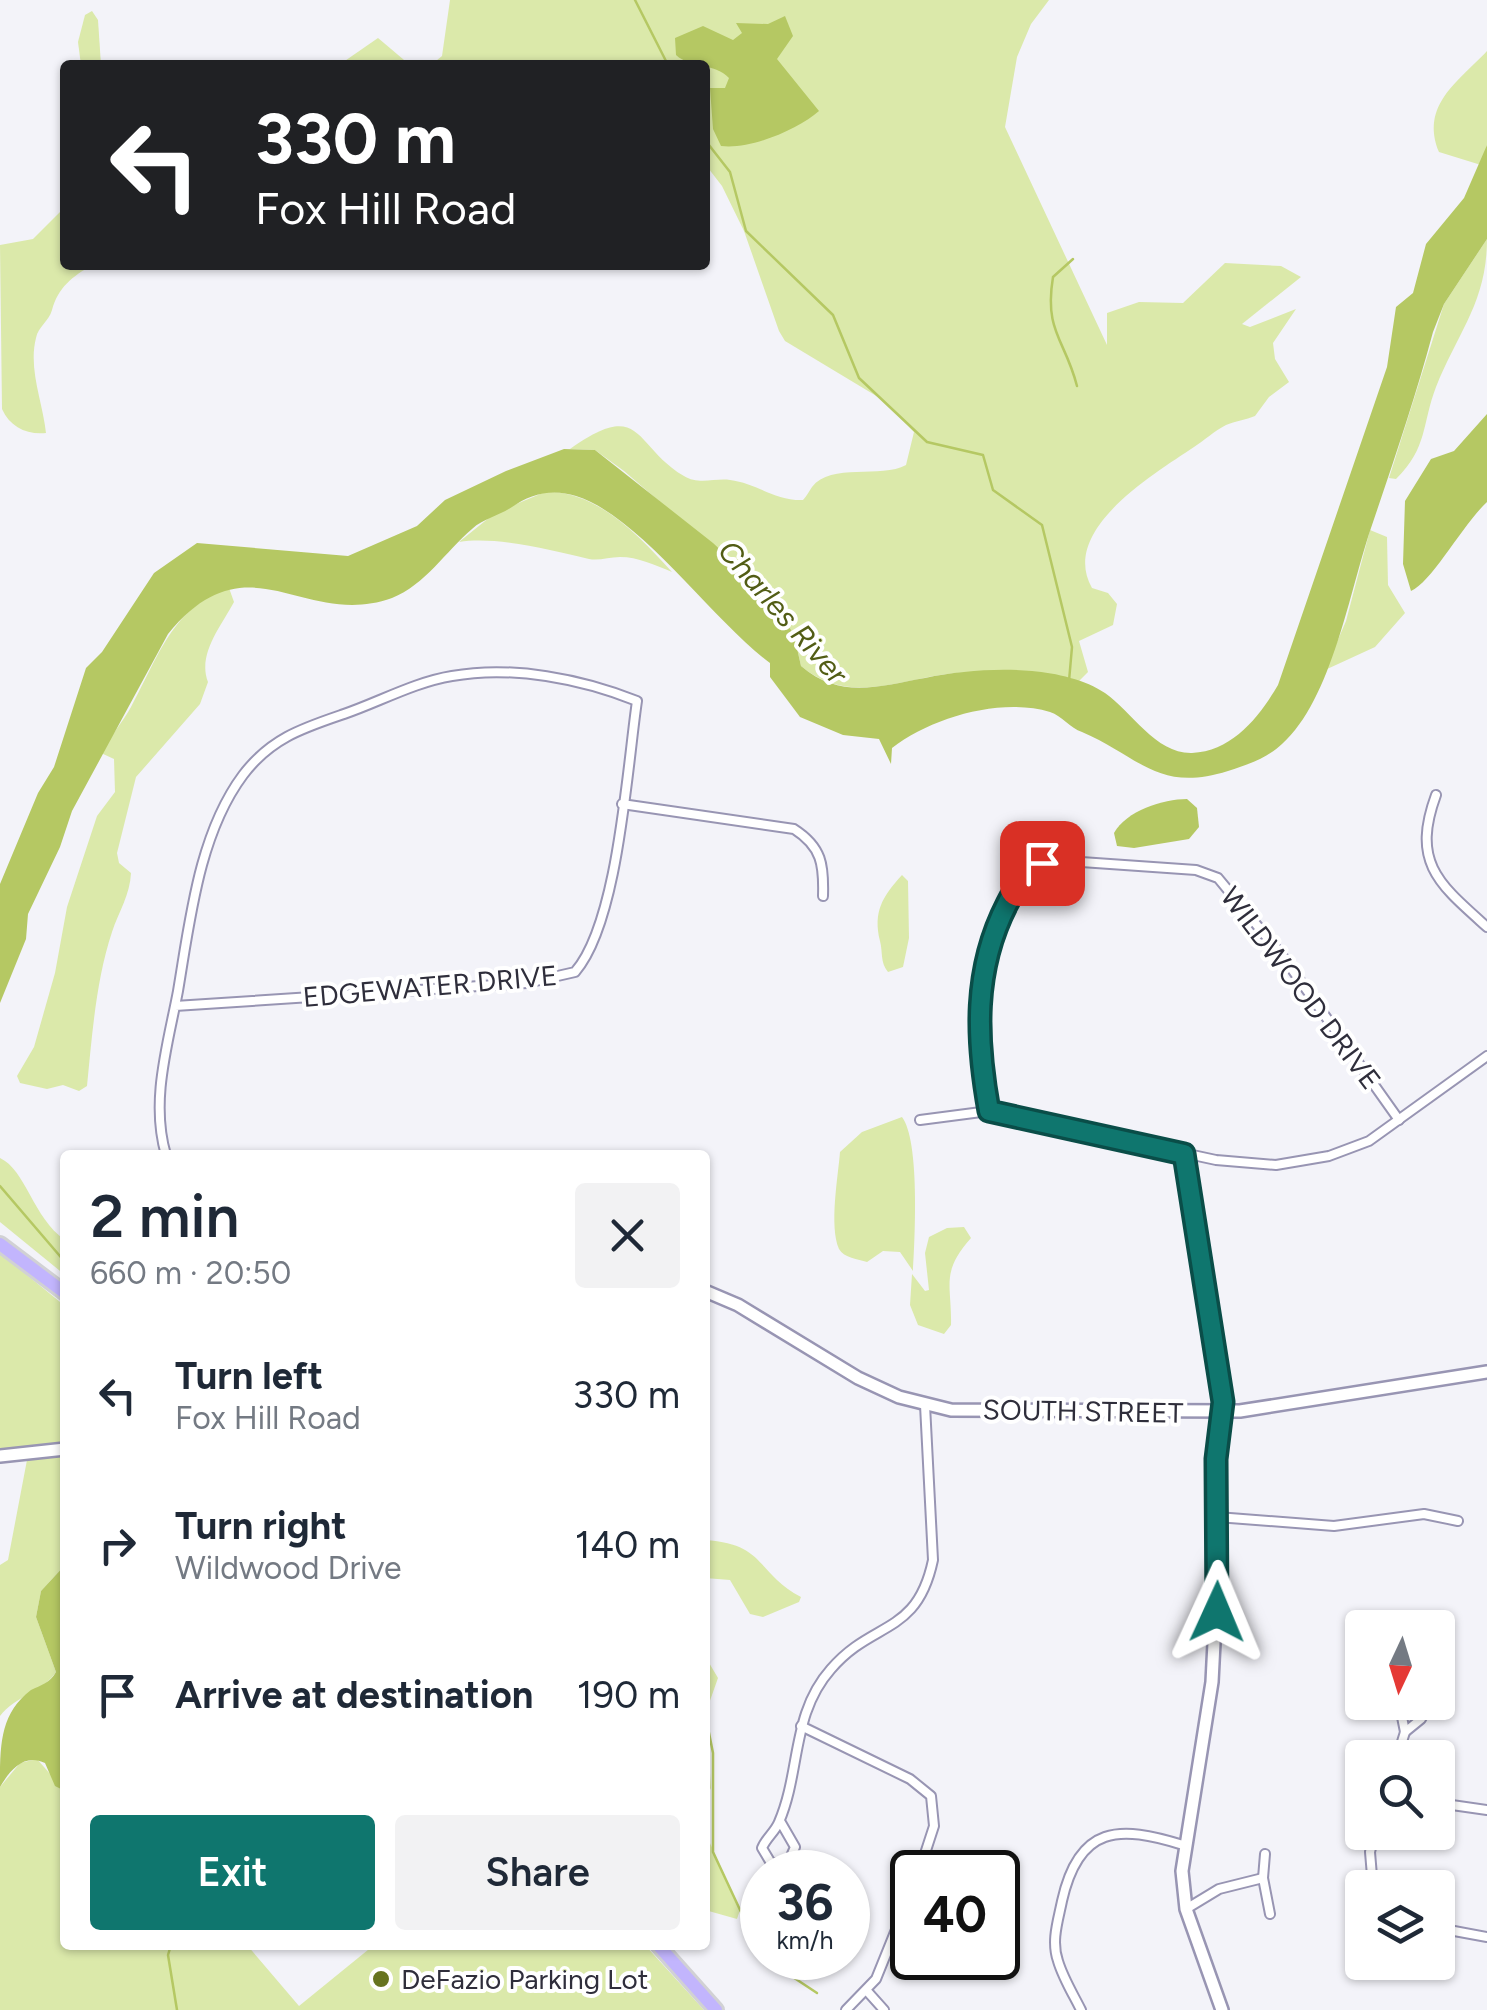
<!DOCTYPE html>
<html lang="en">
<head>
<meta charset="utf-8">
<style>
  :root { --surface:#fff; --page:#f2f2f3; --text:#1f2937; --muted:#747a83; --accent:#0f766e }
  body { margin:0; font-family:Figtree,sans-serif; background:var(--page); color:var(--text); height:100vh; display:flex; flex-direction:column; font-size:38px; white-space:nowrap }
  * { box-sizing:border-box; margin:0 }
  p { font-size:32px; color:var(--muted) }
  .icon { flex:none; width:55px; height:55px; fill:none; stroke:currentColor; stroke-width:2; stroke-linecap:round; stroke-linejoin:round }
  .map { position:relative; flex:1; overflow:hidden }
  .panel { position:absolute; left:60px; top:1150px; width:650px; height:800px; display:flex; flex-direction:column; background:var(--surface); border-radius:10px; box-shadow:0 2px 8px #0004 }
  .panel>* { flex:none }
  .top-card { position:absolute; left:60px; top:60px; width:650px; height:210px; border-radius:10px; box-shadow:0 2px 8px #0004; background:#202124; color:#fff; overflow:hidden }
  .needle { width:65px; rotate:184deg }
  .fabs { position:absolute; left:1345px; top:1610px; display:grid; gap:20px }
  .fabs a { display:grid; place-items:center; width:110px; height:110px; border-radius:10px; background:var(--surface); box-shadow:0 2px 8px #0004; font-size:50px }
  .speed { position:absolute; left:740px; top:1850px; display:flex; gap:20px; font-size:50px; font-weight:700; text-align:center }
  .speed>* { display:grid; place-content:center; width:130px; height:130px; border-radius:50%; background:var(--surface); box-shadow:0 2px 8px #0004; line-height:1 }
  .speed small { font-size:25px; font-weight:400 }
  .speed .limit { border:5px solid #111; border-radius:15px; background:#fff; color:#111 }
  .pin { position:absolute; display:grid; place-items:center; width:85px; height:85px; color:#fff; margin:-42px; border-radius:20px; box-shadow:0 5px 15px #0006 }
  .me { position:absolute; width:110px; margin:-55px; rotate:1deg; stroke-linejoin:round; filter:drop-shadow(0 0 8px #0008) }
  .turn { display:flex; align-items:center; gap:35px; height:210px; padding:0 30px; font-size:45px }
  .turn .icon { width:130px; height:130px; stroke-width:2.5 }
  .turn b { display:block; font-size:70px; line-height:85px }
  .round { display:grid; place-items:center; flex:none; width:105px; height:105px; border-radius:10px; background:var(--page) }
  .head { display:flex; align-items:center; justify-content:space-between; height:170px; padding:0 30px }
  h1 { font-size:60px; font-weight:600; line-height:75px }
  .button { display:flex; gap:20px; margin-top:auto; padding:20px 30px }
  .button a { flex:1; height:115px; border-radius:10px; background:var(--accent); color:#fff; font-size:40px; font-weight:600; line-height:115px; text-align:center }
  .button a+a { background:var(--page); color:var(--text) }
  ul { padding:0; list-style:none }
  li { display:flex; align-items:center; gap:30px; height:150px; padding:0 30px }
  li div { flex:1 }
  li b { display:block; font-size:38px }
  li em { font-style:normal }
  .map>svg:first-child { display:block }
  .green { fill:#dbe9aa }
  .water { fill:#b5c863 }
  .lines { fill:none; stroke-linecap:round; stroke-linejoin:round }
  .stream { stroke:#b5c863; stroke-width:2.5 }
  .street-casing { stroke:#9895b3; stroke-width:12 }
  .secondary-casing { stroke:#9895b3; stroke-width:16 }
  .primary-casing { stroke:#d1d1d4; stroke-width:18 }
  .street { stroke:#fff; stroke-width:8 }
  .secondary { stroke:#fff; stroke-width:11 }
  .primary { stroke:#c2b5fd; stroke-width:12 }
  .route-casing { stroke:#0a4d48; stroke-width:25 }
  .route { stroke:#0f766e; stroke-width:18 }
  .poi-dot { fill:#677420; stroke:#fff; stroke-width:4 }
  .labels { text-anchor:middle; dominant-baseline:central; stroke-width:8; stroke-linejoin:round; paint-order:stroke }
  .street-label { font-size:28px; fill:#2f2e3b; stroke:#fff }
  .poi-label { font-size:28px; fill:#2f2e3b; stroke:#fff; text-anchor:start }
  .water-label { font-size:30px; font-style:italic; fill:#525d15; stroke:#fff }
</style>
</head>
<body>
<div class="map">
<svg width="1487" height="2010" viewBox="0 0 1487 2010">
  <rect width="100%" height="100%" fill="#f3f3f9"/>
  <g class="green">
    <path d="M450 0H1049L1031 24 1017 57 1005 127 1107 345V313L1139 302 1183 303 1225 263 1281 266 1301 277 1242 324 1250 327 1296 309 1273 343 1275 359 1289 382 1269 397 1255 416C1246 420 1235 421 1226 425 1214 431 1205 440 1194 447 1154 474 1059 530 1092 588L1108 593 1117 604 1113 625 1079 641 1088 672 1079 681C1037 672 999 670 956 673 900 678 850 707 801 666L794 635 772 598 624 471 595 450 570 449C643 397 633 446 684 476 698 485 715 478 730 480 756 483 775 501 803 500 807 496 809 491 812 487 831 462 881 479 906 465L914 432 883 400 785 341 779 331 744 231 722 186 705 164V65H431L442 56Z"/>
    <polygon points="92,11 98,20 101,65 81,65 78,42 85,15"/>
    <polygon points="378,38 410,65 339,65"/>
    <path d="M1487 51V145L1481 165 1439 152C1420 105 1458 82 1487 51Z"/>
    <path d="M65 207V265H93C72 276 58 288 52 310 49 321 38 327 36 338 28 369 43 403 46 433 27 435 10 427 2 409L0 245 33 239Z"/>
    <path d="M1487 239C1487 302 1458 332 1436 387 1422 423 1428 448 1396 479L1389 478 1444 304Z"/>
    <path d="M545 492C597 490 639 536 672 572 655 565 638 557 620 557 609 557 599 561 589 559 550 550 497 536 459 542L495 513Z"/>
    <polygon points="1370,530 1387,537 1388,585 1405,613 1375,647 1325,670 1346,621"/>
    <path d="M229 588 234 602C222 625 197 654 208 682L200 704 136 777 117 853 119 863 131 873C130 895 119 911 112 932 96 980 92 1036 87 1086L79 1091 63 1085 47 1089 20 1083 17 1076 34 1047 55 973 67 907 97 816 115 792 114 759 101 753C110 737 122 723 131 707 158 658 172 607 229 588Z"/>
    <path d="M902 875 908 881 909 938 903 967 888 972C880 962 883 953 880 941 873 912 882 897 902 875Z"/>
    <path d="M902 1117C920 1141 915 1238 913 1271L900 1252 883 1251 867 1262C858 1259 844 1258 839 1249 829 1226 838 1177 840 1152L862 1132Z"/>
    <path d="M0 1158C26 1170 33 1218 65 1240V1275L0 1222Z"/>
    <path d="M964 1227 971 1238C940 1273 952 1285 951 1325L944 1334 918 1325 910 1305 912 1274 925 1291 929 1290 925 1253 929 1237 947 1228Z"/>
    <polygon points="0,1253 65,1306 65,1443 0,1450"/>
    <path d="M65 1456V1565L41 1591 36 1617 56 1672C43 1692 15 1696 0 1716V1565L8 1560 27 1460Z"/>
    <path d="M705 1540C766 1544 755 1572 801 1597L799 1602 763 1617 750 1614 730 1580 705 1578Z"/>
    <polygon points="705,1656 718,1678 706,1712 711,1788 705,1800"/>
    <polygon points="37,1759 65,1791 65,1945 247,1945 299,2006 374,1945 645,1945 704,2010 0,2010 0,1787 20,1763"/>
    <polygon points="705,1832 740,1910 737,1919 705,1910"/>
  </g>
  <g class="water">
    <path d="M785 16 793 36 777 59 819 111C799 129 750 150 721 146L713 129 710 88H725L729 78C714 62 691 69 676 55L675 38 703 26 733 40 742 33 736 23 768 24Z"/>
    <path d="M1487 145V239L1444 304 1433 332C1415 399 1393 463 1371 528 1350 589 1332 700 1282 744 1267 758 1247 765 1228 771 1158 793 1140 757 1082 732 1070 728 1062 716 1050 712 1000 697 931 718 892 748L891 764 879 739 843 735 800 717 770 677V663C713 621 640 516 576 496 552 488 530 494 512 507 499 516 484 518 472 529 446 551 425 585 392 598 303 630 249 535 168 634L72 811 60 847 28 914 26 939 0 1003V884L38 793 54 767 86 668 102 652 154 573 197 543 348 556 417 526 445 500 506 471 564 449 595 450 713 543 772 598 794 635 801 666C841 700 879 686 925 678 959 671 997 668 1032 671 1056 673 1086 680 1105 693 1132 712 1156 754 1192 753 1233 751 1259 717 1278 685L1387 367 1396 307 1413 293 1426 244 1464 198Z"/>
    <path d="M1487 414V502C1463 524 1432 582 1411 591L1403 564 1405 501 1431 459 1454 451Z"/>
    <path d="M1187 799 1197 808 1199 827 1189 839 1134 848 1117 846 1114 833C1126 811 1163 799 1187 799Z"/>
    <path d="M65 1565V1791L55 1786 45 1763C24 1753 10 1770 0 1787 0 1744 0 1714 31 1690 41 1685 50 1683 56 1672L36 1617 41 1591Z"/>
  </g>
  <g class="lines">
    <g class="stream">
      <polyline points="635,0 668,65"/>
      <polyline points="705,140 730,172 746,231 833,315 859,378 927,442 983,455 993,490 1042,525 1072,647 1069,681"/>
      <path d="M1073 259 1053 277C1044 332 1065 339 1077 386"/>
      <polyline points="0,1186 65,1262"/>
      <polyline points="705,1713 713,1753 713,1852 762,1957"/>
      <polyline points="171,1945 168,1955 177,2010"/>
      <polyline points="764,1958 817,1993"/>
    </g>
    <defs>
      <g id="street">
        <path d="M1436 795C1411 863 1439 884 1487 927"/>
        <path d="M622 804 794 829C822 847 824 865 823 896"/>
        <polyline points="989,1111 979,1005 988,948 1024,874 1042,863 1067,861 1196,870 1218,878 1284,958 1399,1120"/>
        <polyline points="920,1120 989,1111 1216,1160 1276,1165 1329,1156 1369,1141 1487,1056"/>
        <polyline points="1185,1154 1223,1411"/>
        <path d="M166 1155C150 1101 168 1044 178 991 190 920 199 834 243 775 271 738 303 728 344 714 379 702 415 682 452 676 512 665 582 679 637 701 627 769 618 923 575 972L527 983 175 1006"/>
        <polyline points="1217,1517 1334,1526 1424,1514 1458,1521"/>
        <polyline points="801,1726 910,1779 931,1796 934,1826 919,1872"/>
        <polyline points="1405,1732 1421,1719 1430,1702"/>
        <polyline points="1397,1758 1405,1732 1399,1702"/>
        <polyline points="1438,1803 1487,1810"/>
        <path d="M780 1821 795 1847 788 1863H771L762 1848C766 1838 775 1832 779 1822 801 1771 791 1714 831 1669 873 1620 917 1636 933 1560L925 1405"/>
        <polyline points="1265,1854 1263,1878 1270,1914"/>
        <polyline points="1373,1888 1370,1852 1375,1832"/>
        <polyline points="1186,1909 1219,1889 1263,1878"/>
        <polyline points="1438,1928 1487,1937"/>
        <polyline points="867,1991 884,2010"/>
        <polyline points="846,2010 876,1979 912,1890"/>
        <path d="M1081 2010C1073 1994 1063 1978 1058 1961 1051 1941 1058 1921 1062 1901 1079 1825 1119 1825 1183 1845"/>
      </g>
      <g id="secondary">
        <polyline points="705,1291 738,1305 858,1378 899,1397 951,1410 1240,1411 1487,1372"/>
        <polyline points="0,1456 65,1449"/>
        <polyline points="1222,2010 1186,1909 1182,1871 1212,1682 1218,1564 1217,1459 1223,1412"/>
      </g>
      <g id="primary">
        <polyline points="0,1244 65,1293"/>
        <polyline points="658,1945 716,2010"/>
      </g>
    </defs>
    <use href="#street" class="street-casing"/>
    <use href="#secondary" class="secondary-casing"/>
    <use href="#primary" class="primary-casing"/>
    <use href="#street" class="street"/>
    <use href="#secondary" class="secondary"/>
    <use href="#primary" class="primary"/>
  </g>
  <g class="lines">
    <defs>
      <path id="route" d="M1042 863C1023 871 1016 887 1007 904 973 970 976 1039 989 1111L1184 1154 1223 1402 1216 1459 1217 1612"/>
    </defs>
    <use href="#route" class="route-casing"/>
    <use href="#route" class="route"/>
  </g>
  <circle class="poi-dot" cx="381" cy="1979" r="10"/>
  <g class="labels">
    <g class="street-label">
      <text transform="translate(430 986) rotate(-5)">EDGEWATER DRIVE</text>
      <text transform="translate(1301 988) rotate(53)">WILDWOOD DRIVE</text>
      <text transform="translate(1083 1411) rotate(1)">SOUTH STREET</text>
    </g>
    <g class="poi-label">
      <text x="401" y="1979">DeFazio Parking Lot</text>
    </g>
    <g class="water-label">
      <text transform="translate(783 612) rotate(49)">Charles River</text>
    </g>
  </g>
</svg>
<div class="fabs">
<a><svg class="needle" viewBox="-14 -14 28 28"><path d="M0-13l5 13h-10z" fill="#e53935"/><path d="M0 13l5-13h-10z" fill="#747a83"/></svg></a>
<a><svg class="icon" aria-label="search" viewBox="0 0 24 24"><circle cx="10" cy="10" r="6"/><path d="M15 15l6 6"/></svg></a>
<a><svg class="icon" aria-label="layers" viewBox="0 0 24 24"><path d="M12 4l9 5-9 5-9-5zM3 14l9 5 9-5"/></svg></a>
</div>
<div class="speed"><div>36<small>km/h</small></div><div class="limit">40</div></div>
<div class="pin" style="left:1042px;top:863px;background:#d93025"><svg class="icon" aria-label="arrive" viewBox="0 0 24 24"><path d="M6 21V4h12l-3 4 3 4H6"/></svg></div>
<svg class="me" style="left:1217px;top:1612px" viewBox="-20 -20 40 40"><path d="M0-17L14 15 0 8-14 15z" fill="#0f766e" stroke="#fff" stroke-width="4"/></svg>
<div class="top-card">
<div class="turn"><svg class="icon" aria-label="left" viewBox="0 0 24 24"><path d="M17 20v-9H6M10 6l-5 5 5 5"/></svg><div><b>330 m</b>Fox Hill Road</div></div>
</div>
<section class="panel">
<div class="head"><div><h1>2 min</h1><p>660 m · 20:50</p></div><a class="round"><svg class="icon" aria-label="close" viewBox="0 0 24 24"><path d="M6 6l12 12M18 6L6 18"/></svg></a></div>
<ul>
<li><svg class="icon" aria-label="left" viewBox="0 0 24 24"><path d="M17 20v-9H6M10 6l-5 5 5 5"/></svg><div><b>Turn left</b><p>Fox Hill Road</p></div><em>330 m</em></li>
<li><svg class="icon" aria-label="right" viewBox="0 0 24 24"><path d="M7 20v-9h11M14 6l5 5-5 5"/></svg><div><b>Turn right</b><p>Wildwood Drive</p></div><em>140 m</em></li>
<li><svg class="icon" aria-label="arrive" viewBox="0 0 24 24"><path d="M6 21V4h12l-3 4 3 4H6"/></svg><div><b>Arrive at destination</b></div><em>190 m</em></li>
</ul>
<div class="button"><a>Exit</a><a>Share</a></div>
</section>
</div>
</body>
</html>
